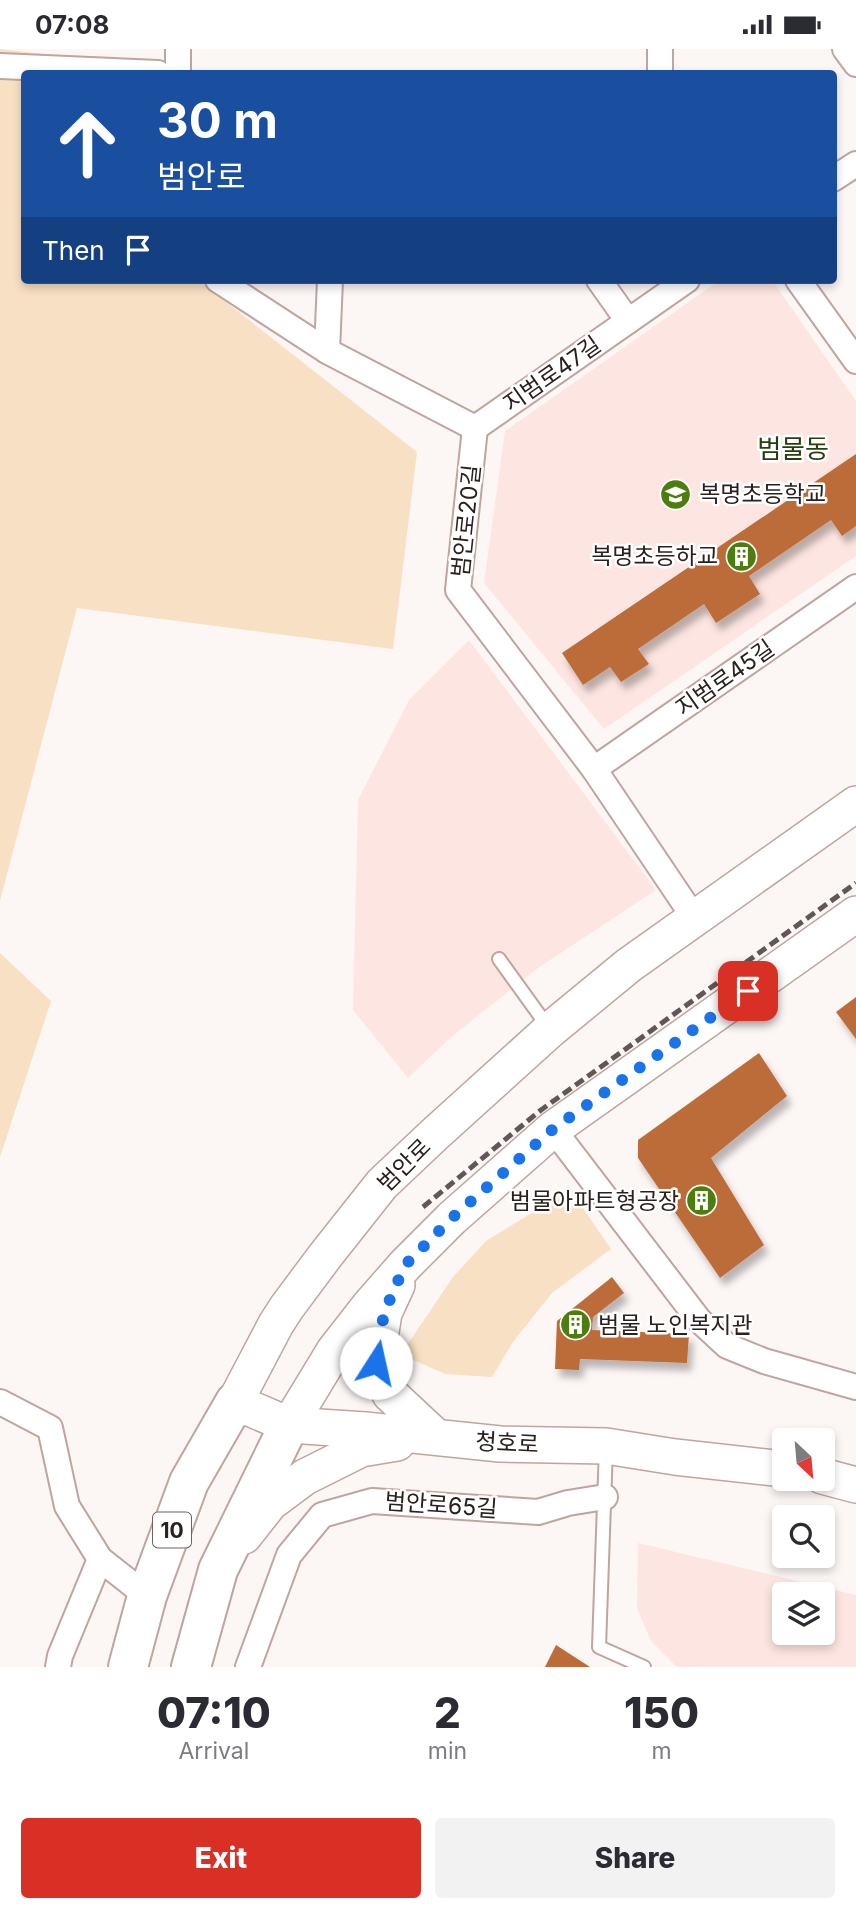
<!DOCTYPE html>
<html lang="en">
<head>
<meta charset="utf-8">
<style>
  :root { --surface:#fff; --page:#f2f2f3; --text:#2b2b33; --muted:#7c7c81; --accent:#d93025 }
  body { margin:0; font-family:Inter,"Noto Sans KR",sans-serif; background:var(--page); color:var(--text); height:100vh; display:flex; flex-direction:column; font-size:26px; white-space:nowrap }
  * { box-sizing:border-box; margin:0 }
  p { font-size:23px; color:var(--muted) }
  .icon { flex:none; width:38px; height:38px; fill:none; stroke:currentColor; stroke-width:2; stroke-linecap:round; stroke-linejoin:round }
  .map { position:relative; height:1618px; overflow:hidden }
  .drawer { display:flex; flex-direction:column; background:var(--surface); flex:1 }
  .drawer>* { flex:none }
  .hud { position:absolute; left:21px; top:21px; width:816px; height:214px; border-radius:7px; box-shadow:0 4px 10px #0003; background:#1a4fa0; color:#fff; overflow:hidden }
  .needle { width:46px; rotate:154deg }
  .buttons { position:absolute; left:772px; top:1379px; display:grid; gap:14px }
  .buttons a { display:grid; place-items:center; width:63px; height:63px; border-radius:7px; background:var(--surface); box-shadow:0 4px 10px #0003; font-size:35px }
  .pin { position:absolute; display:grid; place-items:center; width:60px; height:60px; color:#fff; margin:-30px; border-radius:14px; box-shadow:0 4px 10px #0006 }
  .me { position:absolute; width:77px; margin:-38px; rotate:10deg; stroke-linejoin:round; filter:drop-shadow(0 0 5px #0008) }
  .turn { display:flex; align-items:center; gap:24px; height:147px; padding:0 21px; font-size:32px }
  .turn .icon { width:91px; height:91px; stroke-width:2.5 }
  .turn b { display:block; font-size:49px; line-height:60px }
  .then { display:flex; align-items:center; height:66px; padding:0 21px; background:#0003; gap:14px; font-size:26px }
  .eta { display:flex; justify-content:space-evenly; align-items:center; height:119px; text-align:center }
  .eta b { font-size:42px; font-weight:800; line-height:49px }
  .action { display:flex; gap:14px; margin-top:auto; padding:14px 21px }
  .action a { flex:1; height:80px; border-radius:7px; background:var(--accent); color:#fff; font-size:28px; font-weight:800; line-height:80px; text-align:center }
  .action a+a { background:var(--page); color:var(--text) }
  .status { display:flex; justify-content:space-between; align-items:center; height:49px; padding:0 35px; background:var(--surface); direction:ltr }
  .status svg { height:19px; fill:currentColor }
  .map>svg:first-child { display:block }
  .built { fill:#fde6e1; fill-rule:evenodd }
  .green { fill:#f8e0c4 }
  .building { fill:#bc6c38; filter:url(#shadow) }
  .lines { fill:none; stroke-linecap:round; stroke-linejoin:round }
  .service-casing { stroke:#c0a49f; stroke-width:16 }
  .minor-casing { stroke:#c0a49f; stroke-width:28 }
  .secondary-casing { stroke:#c0a49f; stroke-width:38 }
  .trunk-casing { stroke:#c0a49f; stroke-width:42 }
  .service { stroke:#fff; stroke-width:12 }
  .minor { stroke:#fff; stroke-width:24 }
  .secondary { stroke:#fff; stroke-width:35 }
  .trunk { stroke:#fff; stroke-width:38 }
  .rail { stroke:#605756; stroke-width:5; stroke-dasharray:10 5; stroke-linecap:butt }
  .route { stroke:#1a73e8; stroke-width:12; stroke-dasharray:0 21.6 }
  .labels { text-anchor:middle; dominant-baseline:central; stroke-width:5; stroke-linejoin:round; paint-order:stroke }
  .shield { fill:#fff; stroke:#6a6362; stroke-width:2 }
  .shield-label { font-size:21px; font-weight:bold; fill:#2a201e }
  .street-label { font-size:23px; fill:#2a201e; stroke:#fff }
  .poi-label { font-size:23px; fill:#2a201e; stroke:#fff; text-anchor:start }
  .quarter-label { font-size:26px; fill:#263f0d; stroke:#fff }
</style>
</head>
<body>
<div class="status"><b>07:08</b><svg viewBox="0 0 49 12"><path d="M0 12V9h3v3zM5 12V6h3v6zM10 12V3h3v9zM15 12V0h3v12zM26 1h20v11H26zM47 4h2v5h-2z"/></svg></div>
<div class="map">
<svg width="856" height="1618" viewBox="0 0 856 1618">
  <defs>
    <filter id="shadow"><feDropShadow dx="4.5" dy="8" stdDeviation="3.5" flood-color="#0004"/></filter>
  </defs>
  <rect width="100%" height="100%" fill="#fcf6f5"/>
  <g class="built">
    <polygon points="720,231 772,231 856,352 856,507 604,680 484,534 505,382"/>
    <polygon points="469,591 656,841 538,919 450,989 408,1029 353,961 358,751 409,651"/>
    <path d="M638 1494 856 1546V1618H677L651 1592 637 1559ZM784 1545H822V1584H784Z"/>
  </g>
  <g class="green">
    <polygon points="0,0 112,13 24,24 24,231 198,231 417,403 393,600 77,559 0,852"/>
    <polygon points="0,904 51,952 0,1108"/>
    <polygon points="569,1139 611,1200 552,1244 513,1293 492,1328 445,1325 407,1308 403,1302 453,1228 486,1192 558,1148"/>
  </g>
  <g class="building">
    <polygon points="856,405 856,477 842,487 831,471 749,527 760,545 716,574 704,555 638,600 649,615 621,633 610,618 583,636 562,604"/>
    <polygon points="856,948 856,990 836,963"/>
    <polygon points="759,1004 787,1047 711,1109 764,1196 720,1229 638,1109 638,1091"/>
    <polygon points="612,1228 624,1244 593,1268 592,1281 689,1285 687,1314 580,1310 579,1321 555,1320 557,1272"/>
    <polygon points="556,1596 590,1618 545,1618"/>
  </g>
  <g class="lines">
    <defs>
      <g id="service">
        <polyline points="499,910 548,978"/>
        <polyline points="606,1398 599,1598 644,1618"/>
      </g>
      <g id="minor">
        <polyline points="178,0 178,24"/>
        <polyline points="660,0 660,24"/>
        <polyline points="845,0 856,15"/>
        <polyline points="0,17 158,24"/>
        <polyline points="833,130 856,115"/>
        <polyline points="218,231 327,302 475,379"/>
        <polyline points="599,231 628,272"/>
        <polyline points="798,231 856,312"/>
        <polyline points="327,302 330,231"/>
        <polyline points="475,379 458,541 594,720 695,870"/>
        <polyline points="475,379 687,231"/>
        <polyline points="594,720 856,538"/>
        <polyline points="553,1080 699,1271 727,1297 764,1312 856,1338"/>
        <polyline points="0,1353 50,1379 67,1457 100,1510 147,1547"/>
        <polyline points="58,1618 60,1607 100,1510"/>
        <polyline points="248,1618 289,1506 322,1466 372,1452 538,1463 568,1454 605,1448"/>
      </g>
      <g id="secondary">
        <polyline points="397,1236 384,1264 376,1314 390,1345 436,1388"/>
        <polyline points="289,1376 334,1302 370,1256 405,1216 452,1169 553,1080 856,865"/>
        <polyline points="784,1420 675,1408 606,1397 500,1395 365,1381 289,1376 235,1353 276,1275 287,1258 325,1207 382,1135 435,1085 550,981 629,916 856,755"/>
        <polyline points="822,1427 856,1436"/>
        <polyline points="244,1487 270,1454 305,1428 361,1400 397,1394"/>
      </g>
      <g id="trunk">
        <polyline points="128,1618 147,1547 189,1433 235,1353"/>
        <polyline points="191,1618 218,1521 289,1376"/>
      </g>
    </defs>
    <use href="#service" class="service-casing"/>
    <use href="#minor" class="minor-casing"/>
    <use href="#secondary" class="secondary-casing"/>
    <use href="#trunk" class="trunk-casing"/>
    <use href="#service" class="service"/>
    <use href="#minor" class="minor"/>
    <use href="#secondary" class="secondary"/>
    <use href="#trunk" class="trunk"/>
    <polyline class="rail" points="423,1158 541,1061 856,834"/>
  </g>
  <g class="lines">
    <polyline class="route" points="376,1314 384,1264 405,1216 452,1169 553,1080 748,942"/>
  </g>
  <defs>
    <symbol id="school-disc" viewBox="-11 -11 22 22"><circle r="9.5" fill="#4c7e0f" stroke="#fff"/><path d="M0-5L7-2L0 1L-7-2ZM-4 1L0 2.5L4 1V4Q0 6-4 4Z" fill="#fff"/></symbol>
    <symbol id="building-disc" viewBox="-11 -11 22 22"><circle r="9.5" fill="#4c7e0f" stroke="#fff"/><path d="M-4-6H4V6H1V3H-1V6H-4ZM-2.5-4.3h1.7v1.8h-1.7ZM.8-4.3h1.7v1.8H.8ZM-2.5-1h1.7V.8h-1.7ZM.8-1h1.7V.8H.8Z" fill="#fff"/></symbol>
  </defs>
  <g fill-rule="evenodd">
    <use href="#school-disc" x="658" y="428" width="35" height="35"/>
    <use href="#building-disc" x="724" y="490" width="35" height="35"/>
    <use href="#building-disc" x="684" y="1134" width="35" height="35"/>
    <use href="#building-disc" x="558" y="1258" width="35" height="35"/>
  </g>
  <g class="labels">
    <rect class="shield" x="153" y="1463.5" width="38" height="35" rx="5"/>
    <g class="shield-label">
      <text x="172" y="1481">10</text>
    </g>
    <g class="street-label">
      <text transform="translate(552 325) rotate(-35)">지범로47길</text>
      <text transform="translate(466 472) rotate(-84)">범안로20길</text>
      <text transform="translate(725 629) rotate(-35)">지범로45길</text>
      <text transform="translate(404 1116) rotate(-45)">범안로</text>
      <text transform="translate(507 1394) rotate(3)">청호로</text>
      <text transform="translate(441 1456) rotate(4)">범안로65길</text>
    </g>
    <g class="poi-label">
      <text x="699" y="445">복명초등학교</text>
      <text x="718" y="507" text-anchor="end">복명초등하교</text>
      <text x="679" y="1152" text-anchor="end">범물아파트형공장</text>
      <text x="598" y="1276">범물 노인복지관</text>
    </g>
    <g class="quarter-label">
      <text x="793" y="399">범물동</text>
    </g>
  </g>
</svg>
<div class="buttons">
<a><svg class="needle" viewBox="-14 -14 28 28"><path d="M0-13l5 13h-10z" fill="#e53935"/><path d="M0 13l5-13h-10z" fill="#7c7c81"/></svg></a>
<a><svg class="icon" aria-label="search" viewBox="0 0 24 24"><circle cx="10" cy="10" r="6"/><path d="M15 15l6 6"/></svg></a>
<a><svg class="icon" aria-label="layers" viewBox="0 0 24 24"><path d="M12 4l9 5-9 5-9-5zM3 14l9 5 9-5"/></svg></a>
</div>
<div class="pin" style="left:748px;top:942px;background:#d93025"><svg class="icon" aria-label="arrive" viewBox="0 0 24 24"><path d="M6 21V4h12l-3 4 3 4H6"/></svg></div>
<svg class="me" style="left:376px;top:1314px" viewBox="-20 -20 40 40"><circle r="19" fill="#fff"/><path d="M0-13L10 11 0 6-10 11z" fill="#1a73e8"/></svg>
<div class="hud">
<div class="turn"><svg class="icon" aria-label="ahead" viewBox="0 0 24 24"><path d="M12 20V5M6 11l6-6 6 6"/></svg><div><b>30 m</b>범안로</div></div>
<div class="then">Then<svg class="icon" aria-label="arrive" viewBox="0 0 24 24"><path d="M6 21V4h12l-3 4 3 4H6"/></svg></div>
</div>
</div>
<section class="drawer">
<div class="eta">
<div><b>07:10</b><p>Arrival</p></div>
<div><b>2</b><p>min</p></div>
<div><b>150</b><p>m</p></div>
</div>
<div class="action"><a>Exit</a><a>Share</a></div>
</section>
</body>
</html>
